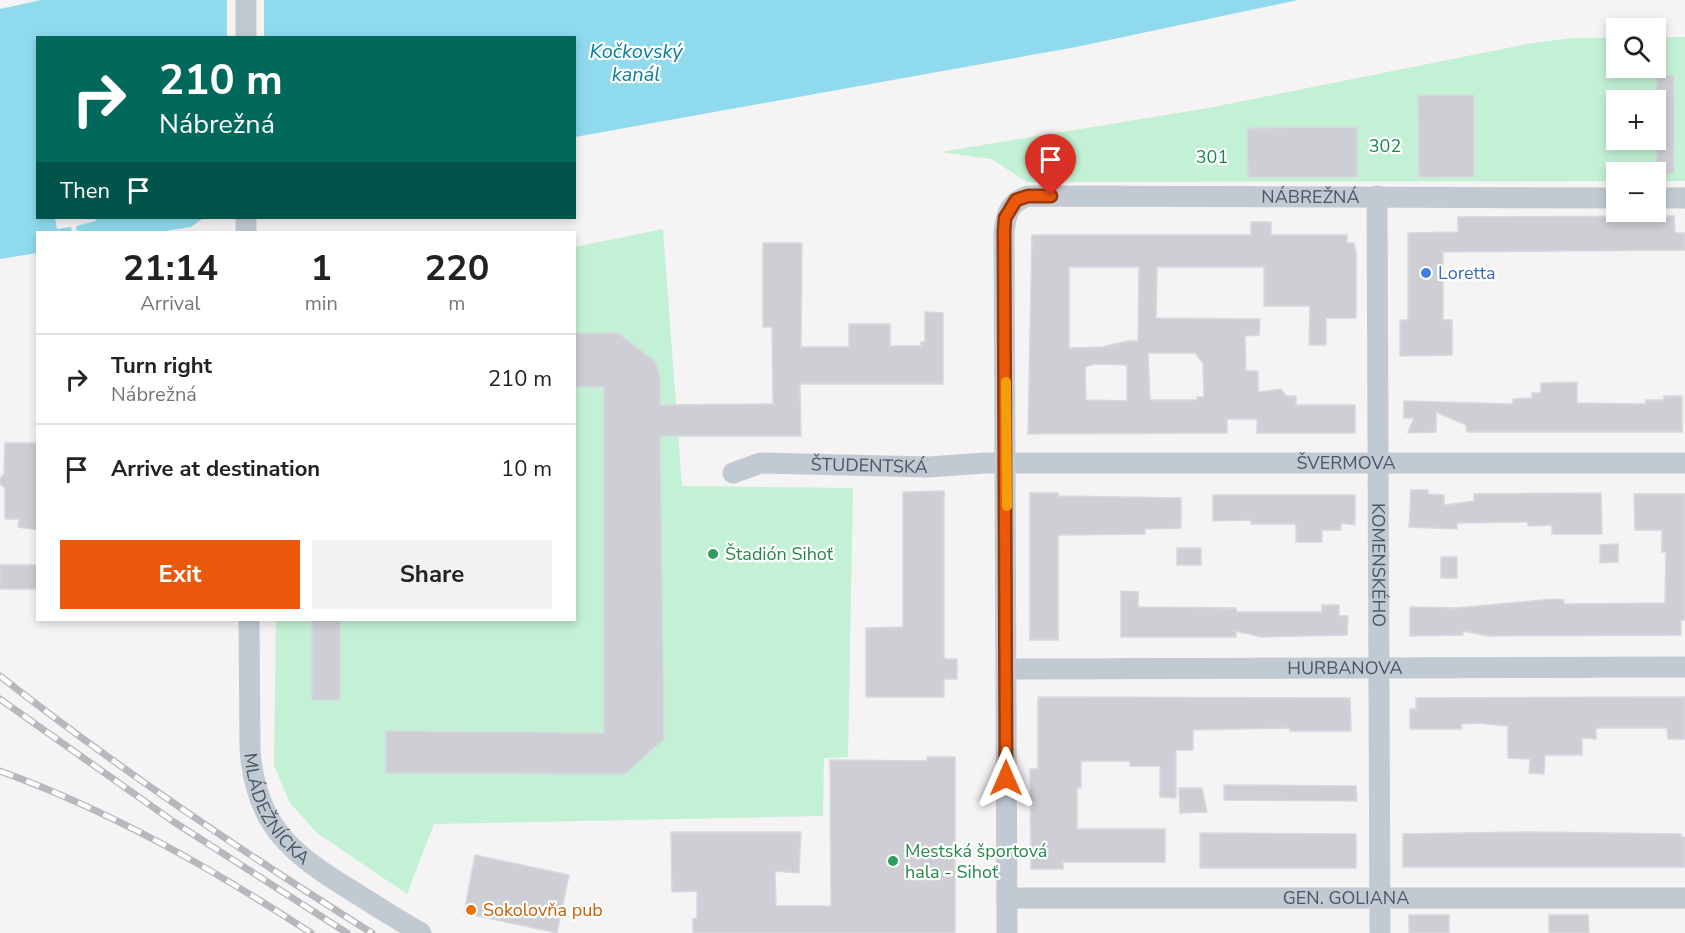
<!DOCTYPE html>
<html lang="en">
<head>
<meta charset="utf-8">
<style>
  :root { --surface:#fff; --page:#f2f2f2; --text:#222; --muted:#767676; --line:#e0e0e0; --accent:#ea580c }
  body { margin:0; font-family:"Nunito Sans",sans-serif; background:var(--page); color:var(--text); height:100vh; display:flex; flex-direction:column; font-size:22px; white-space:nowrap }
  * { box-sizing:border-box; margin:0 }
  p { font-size:20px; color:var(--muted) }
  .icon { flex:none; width:33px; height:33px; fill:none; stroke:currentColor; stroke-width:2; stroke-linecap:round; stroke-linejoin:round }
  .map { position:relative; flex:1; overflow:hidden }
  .sheet { position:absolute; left:36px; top:231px; width:540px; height:390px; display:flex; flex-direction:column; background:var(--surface); border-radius:0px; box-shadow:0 3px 9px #0003 }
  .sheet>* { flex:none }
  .hud { position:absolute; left:36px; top:36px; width:540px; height:183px; border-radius:0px; box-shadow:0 3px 9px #0003; background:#00695c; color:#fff; overflow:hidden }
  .controls { position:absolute; left:1606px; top:18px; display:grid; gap:12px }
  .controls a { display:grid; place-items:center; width:60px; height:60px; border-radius:0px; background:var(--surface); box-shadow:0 3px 9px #0003; font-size:30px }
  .pin { position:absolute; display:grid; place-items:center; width:51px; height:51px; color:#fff; margin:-62px -26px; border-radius:50% 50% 50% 0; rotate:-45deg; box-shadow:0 0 6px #0007 }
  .pin .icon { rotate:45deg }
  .me { position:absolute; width:66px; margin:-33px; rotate:0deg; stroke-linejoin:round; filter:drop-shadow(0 0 4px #0008) }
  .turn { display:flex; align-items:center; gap:21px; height:126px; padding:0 24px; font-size:27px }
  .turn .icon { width:78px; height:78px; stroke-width:2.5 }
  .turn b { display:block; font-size:42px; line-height:51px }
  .then { display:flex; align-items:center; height:57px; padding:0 24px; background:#0003; gap:12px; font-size:22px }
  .eta { display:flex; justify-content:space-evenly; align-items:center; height:102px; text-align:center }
  .eta b { font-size:36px; font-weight:700; line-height:42px }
  .cta { display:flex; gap:12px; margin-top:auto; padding:12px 24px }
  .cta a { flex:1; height:69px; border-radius:0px; background:var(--accent); color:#fff; font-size:24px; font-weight:700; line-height:69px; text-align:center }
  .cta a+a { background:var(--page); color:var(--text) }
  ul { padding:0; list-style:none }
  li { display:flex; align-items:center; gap:18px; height:90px; padding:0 24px; border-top:2px solid var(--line) }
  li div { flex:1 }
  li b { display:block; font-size:22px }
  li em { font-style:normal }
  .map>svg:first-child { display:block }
  .green { fill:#c3f1d5; fill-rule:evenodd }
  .water { fill:#90daee }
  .pier { fill:#f5f3f3 }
  .building { fill:#cdcfd5; stroke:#d7d9de; stroke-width:1.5; fill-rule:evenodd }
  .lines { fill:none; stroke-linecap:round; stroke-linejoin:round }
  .minor { stroke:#c1cad2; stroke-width:21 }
  .rail-casing { stroke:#b5b8bd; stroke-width:7 }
  .rail { stroke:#fff; stroke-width:4.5; stroke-dasharray:14; stroke-linecap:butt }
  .route-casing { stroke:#983908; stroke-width:15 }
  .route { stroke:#ea580c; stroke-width:10 }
  .slow { stroke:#f59e0b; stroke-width:10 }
  .shop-dot { fill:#3f7fe0; stroke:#fff; stroke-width:2 }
  .leisure-dot { fill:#2e9e5b; stroke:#fff; stroke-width:2 }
  .food-dot { fill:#e8710a; stroke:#fff; stroke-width:2 }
  .labels { text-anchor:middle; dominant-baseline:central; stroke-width:4.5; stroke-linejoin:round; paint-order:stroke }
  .park-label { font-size:18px; fill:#17864f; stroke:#fff }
  .street-label { font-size:18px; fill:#4a5661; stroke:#fff }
  .shop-label { font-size:18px; fill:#366cbe; stroke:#fff; text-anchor:start }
  .leisure-label { font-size:18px; fill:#27864d; stroke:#fff; text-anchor:start }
  .food-label { font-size:18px; fill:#c56008; stroke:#fff; text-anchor:start }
  .water-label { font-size:20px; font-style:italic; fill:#0c7c9b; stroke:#fff }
</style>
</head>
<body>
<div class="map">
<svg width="1685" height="933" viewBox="0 0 1685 933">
  <rect width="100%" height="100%" fill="#f5f3f3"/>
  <g class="green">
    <path d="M1656 37H1685V181H1656V172H1617V181L1027 182 991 159 940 152 1208 108 1532 43 1574 38H1617V68H1656ZM1617 100H1656V140H1617Z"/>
    <polygon points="663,229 682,486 853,488 848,757 824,758 823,816 434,824 407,894 317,833 290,803 274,765 276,620 574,620 575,247"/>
  </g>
  <polygon class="water" points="41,0 1298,0 1076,47 575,137 574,38 38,38 38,218 203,218 191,227 158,232 38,232 37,253 0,259 0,9"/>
  <g class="pier">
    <rect x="227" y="0" width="37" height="37"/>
    <polygon points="95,218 96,221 76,226 77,232 72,232 71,227 57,229 55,219"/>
  </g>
  <g class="building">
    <polygon points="1674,75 1674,173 1657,174 1657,76"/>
    <polygon points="1418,95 1474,95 1474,177 1419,177"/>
    <polygon points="1357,127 1357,177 1248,177 1247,128"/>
    <polygon points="1674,216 1675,233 1685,233 1685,250 1443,252 1443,320 1452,320 1452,355 1400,356 1400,320 1408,320 1408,233 1458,232 1458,217"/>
    <path d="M1251 222H1271V235H1347V243H1354L1356 251V318H1326V345H1309L1310 306H1264V267H1157L1156 318 1260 319 1259 335 1245 336 1246 371H1258V392L1281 389 1286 396H1296V405H1355V433H1257V419H1227V433L1028 434 1032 235H1251ZM1069 267H1139L1138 341H1128L1102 347 1069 348ZM1148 353H1195L1203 363 1204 397H1197V400H1150ZM1095 364 1127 365V401L1086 400 1085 367Z"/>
    <polygon points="763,243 802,243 801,347 849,347 849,324 890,324 890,346 921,346 921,342 925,342 925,312 943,313 943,384 800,384 801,436 660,436 664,739 625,774 386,773 386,731 604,733 604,387 574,387 574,333 618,333 656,362 660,378 660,405 773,404 772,327 763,327"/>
    <polygon points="1577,382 1577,403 1646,404 1646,400 1664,400 1664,396 1682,396 1682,432 1467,432 1466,425 1436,412 1436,432 1408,433 1414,418 1404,418 1404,401 1513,404 1513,399 1527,398 1532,398 1532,393 1541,393 1541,383"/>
    <polygon points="5,443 38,443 38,530 18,527 19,519 5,519 5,488 0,484 0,478 4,474"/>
    <polygon points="1411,490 1428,490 1428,494 1444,495 1444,505 1474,501 1474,494 1601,493 1602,534 1552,534 1552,525 1528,526 1528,522 1523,522 1457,523 1457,529 1409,527"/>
    <polygon points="944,491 944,659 957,659 957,679 944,679 944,697 866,697 866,628 903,627 903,492"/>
    <polygon points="1030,493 1058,493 1058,496 1181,498 1181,528 1145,529 1145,534 1058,535 1058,640 1030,640"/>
    <polygon points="1634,494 1685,494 1685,620 1681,620 1681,635 1488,636 1463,631 1463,635 1410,636 1410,607 1456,608 1554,599 1564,600 1564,604 1665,603 1666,552 1662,552 1662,530 1635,530"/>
    <polygon points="1213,495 1355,495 1355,525 1341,523 1341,530 1322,530 1322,542 1296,542 1296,524 1251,524 1251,520 1213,521"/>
    <polygon points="1618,544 1618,562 1600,563 1600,545"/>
    <rect x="1177" y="548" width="24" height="17"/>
    <rect x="1441" y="557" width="16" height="21"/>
    <rect x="0" y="565" width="38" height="24"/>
    <polygon points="1121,591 1138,592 1138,607 1236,608 1236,612 1322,612 1322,605 1339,605 1339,616 1348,616 1347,635 1261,637 1236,631 1236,637 1121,637"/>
    <rect x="312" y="620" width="28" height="80"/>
    <polygon points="1038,697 1350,698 1351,731 1290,731 1290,728 1193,730 1193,750 1176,750 1176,798 1160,797 1160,766 1130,766 1130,761 1081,761 1081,788 1077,788 1077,829 1165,829 1165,862 1063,862 1063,869 1031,869 1030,769 1038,769"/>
    <polygon points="1685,697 1685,739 1668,739 1667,728 1596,728 1596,739 1582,738 1582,755 1545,755 1544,774 1529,773 1530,759 1508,758 1508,726 1476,723 1461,724 1462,729 1410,729 1410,709 1416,709 1416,698"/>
    <polygon points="927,757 955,757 955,933 693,933 693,919 697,918 697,891 672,892 671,832 801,832 799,873 775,871 776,906 831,906 830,760 927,761"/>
    <polygon points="1224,785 1356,786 1357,801 1224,800"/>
    <polygon points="1179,788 1202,788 1207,812 1180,813"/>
    <polygon points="1529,832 1681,834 1681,837 1685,837 1685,867 1403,867 1403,834"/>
    <polygon points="1200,833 1356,834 1356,868 1200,868"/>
    <polygon points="475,855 569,875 557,933 464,913"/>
    <rect x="1409" y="915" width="40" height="18"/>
    <polygon points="1549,915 1588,915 1589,933 1549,933"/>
  </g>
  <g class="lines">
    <g class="minor">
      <polyline points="246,38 246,0"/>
      <path id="s1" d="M1377 196 1380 933"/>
      <polyline points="1656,198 1685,198"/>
      <polyline points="246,232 246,218"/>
      <path id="s2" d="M733 473 761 463 928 467 985 463H1685"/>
      <path id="s3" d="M249 620 250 750C256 827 292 854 354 892 376 906 398 920 421 933"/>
      <path id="s4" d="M1006 669 1685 667"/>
      <path id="s5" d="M1007 898H1685"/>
      <path id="s6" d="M1007 933 1004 232C1006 213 1010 202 1028 196L1617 198"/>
    </g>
    <defs>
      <g id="rail">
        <path d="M0 676C119 769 244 853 372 933"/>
        <polyline points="0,699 174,822 347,933"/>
        <path d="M0 771C111 811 213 869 311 933"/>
      </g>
    </defs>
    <use href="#rail" class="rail-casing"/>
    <use href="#rail" class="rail"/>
  </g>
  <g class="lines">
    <defs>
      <polyline id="route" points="1006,778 1004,231 1005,218 1016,200 1028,196 1051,196"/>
    </defs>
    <use href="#route" class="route-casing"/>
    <use href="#route" class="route"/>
    <polyline class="slow" points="1006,382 1007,506"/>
  </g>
  <circle class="shop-dot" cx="1426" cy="273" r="6"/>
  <g class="leisure-dot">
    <circle cx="713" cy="554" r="6"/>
    <circle cx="893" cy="861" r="6"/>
  </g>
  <circle class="food-dot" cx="471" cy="910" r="6"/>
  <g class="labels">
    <g class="park-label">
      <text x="1385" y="146">302</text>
      <text x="1212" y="157">301</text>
    </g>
    <g class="street-label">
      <text stroke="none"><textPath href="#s6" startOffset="1030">NÁBREŽNÁ</textPath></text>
      <text stroke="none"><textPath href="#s2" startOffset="615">ŠVERMOVA</textPath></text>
      <text stroke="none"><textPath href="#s2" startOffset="138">ŠTUDENTSKÁ</textPath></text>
      <text stroke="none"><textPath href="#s1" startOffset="369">KOMENSKÉHO</textPath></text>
      <text stroke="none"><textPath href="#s4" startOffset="339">HURBANOVA</textPath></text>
      <text stroke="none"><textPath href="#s3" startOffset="196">MLÁDEŽNÍCKA</textPath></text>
      <text stroke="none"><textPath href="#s5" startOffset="339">GEN. GOLIANA</textPath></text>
    </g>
    <g class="shop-label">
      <text x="1438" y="273">Loretta</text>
    </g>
    <g class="leisure-label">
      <text x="725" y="554">Štadión Sihoť</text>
      <text x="905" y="851">Mestská športová<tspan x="905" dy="21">hala - Sihoť</tspan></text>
    </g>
    <g class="food-label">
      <text x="483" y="910">Sokolovňa pub</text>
    </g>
    <g class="water-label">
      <text x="636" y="51">Kočkovský<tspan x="636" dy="23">kanál</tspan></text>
    </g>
  </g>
</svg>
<div class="controls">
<a><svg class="icon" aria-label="search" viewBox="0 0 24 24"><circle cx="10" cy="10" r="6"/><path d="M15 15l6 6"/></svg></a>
<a>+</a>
<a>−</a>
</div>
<div class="pin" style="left:1051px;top:196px;background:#d93025"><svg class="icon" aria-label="arrive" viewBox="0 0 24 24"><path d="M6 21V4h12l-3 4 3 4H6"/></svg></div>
<svg class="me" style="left:1006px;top:778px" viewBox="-20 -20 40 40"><path d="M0-17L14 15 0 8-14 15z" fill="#ea580c" stroke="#fff" stroke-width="4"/></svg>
<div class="hud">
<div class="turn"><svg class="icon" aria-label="right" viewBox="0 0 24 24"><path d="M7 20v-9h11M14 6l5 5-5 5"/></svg><div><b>210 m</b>Nábrežná</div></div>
<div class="then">Then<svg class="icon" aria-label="arrive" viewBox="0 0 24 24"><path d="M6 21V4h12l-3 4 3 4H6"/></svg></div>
</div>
<section class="sheet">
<div class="eta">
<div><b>21:14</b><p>Arrival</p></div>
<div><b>1</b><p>min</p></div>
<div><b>220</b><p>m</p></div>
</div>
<ul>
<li><svg class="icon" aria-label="right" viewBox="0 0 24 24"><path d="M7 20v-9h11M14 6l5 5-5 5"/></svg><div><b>Turn right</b><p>Nábrežná</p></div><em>210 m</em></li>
<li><svg class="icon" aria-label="arrive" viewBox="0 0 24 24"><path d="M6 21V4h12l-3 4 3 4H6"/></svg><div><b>Arrive at destination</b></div><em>10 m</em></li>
</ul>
<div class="cta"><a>Exit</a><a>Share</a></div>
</section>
</div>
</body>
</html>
